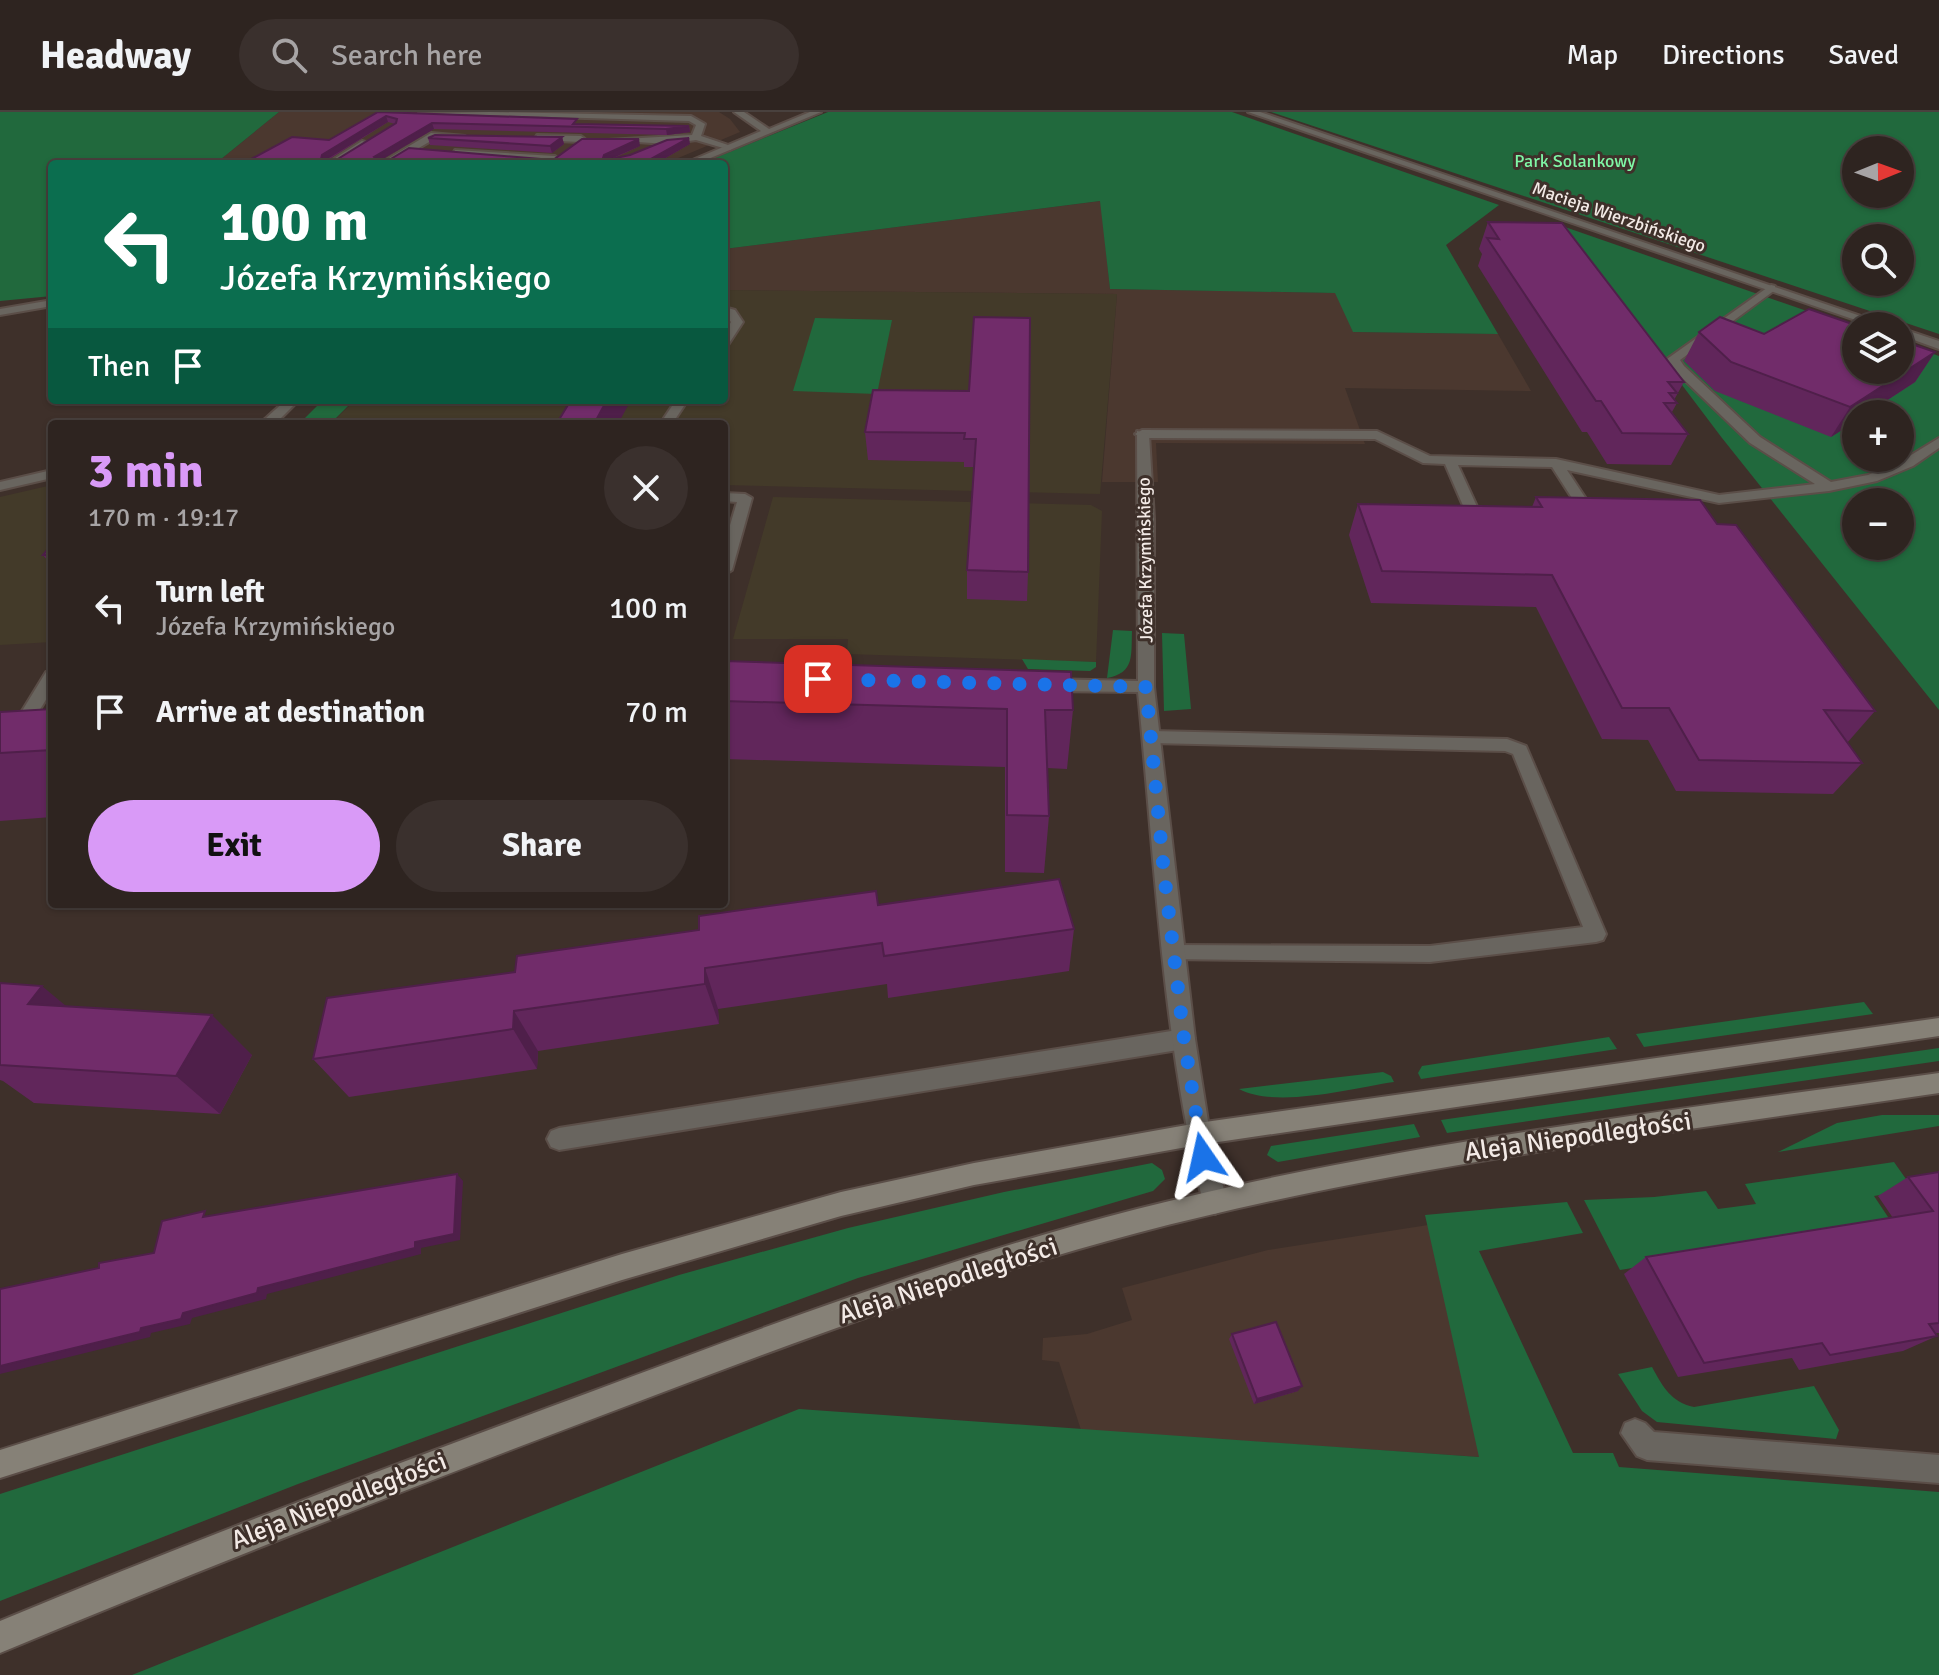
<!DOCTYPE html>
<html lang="en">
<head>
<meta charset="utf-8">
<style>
  :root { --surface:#2e2420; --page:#3a302d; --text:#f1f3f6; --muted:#a7a4a5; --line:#49413e; --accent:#d99af7 }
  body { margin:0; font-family:Signika,sans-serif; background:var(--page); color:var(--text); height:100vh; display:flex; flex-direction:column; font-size:30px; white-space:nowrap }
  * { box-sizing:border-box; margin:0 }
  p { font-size:26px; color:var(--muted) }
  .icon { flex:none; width:44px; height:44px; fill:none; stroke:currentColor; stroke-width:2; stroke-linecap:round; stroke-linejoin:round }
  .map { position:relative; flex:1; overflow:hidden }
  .details { position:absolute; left:48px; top:308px; width:680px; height:488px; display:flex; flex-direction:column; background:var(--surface); border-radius:8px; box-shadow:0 2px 6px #0004,0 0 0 2px var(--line) }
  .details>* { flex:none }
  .guide { position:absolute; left:48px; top:48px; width:680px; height:244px; border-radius:8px; box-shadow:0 2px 6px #0004,0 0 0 2px var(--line); background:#0b6e4f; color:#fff; overflow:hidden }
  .needle { width:52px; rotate:89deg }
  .buttons { position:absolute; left:1842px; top:24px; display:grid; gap:16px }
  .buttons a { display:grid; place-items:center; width:72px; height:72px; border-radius:50%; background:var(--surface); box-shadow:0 2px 6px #0004,0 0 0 2px var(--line); font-size:40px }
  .pin { position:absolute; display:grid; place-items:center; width:68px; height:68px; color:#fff; margin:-34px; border-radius:16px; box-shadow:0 4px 12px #0006 }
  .me { position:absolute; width:88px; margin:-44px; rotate:349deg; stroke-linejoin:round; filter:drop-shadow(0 0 6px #0008) }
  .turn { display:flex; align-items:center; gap:28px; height:168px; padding:0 40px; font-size:36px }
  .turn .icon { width:104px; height:104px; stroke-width:2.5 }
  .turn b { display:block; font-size:56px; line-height:68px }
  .then { display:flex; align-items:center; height:76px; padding:0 40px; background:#0003; gap:16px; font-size:30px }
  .round { display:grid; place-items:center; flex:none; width:84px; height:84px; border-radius:42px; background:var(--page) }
  .overview { display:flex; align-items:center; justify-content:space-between; height:136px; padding:0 40px }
  h1 { font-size:48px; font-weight:700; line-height:60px; color:var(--accent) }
  .cta { display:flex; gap:16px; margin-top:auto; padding:16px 40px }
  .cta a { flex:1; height:92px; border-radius:48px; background:var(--accent); color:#111; font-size:32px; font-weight:700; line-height:92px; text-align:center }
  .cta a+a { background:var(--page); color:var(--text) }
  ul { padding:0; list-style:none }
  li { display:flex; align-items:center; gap:24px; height:104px; padding:0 40px }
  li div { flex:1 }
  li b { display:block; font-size:30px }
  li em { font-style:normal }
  header { display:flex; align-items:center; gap:48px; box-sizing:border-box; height:112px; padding:0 40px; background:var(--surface); border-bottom:2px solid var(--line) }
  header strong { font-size:38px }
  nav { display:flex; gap:44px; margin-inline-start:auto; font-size:28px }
  .search { width:560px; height:72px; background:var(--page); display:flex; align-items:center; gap:20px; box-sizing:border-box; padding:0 28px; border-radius:44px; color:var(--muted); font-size:30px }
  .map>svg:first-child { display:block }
  .built { fill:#4b382f }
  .education { fill:#433a29 }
  .green { fill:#21693d; fill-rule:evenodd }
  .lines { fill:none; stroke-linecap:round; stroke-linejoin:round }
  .lane-casing { stroke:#5b4e48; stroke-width:4 }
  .street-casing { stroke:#5b4e48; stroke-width:4 }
  .secondary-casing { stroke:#5b4e48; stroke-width:4 }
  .lane { fill:#69655f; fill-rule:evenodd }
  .street { fill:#69655f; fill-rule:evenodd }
  .secondary { fill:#868177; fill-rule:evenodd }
  .wall { fill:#61265b; fill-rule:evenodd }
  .shaded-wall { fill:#4f1f4a }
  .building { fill:#712c6a; stroke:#4f1f4a; stroke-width:2; fill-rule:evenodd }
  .route { stroke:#1a73e8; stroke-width:14; stroke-dasharray:0 25.2 }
  .labels { text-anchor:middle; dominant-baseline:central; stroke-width:6; stroke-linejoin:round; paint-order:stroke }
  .far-park-label { font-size:18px; fill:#7ff7a6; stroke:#3e302a }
  .far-street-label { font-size:18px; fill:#f3eae6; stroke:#3e302a }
  .near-street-label { font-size:26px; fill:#f3eae6; stroke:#3e302a }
</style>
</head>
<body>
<header>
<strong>Headway</strong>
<div class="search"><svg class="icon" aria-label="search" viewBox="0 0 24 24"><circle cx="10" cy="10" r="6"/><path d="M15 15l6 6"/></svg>Search here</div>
<nav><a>Map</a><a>Directions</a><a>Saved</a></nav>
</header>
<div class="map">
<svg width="1939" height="1563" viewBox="0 0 1939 1563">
  <rect width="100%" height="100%" fill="#3e302a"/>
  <g class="built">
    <polygon points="279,0 719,0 730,7 740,20 664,52 215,52"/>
    <polygon points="1101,89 1110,177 1336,181 1354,220 1498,222 1531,279 1345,276 1365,332 1156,331 1158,370 1102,370 1117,182 724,178 724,137"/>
    <polygon points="1428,1113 1480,1345 1081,1318 1059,1250 1042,1248 1043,1226 1087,1222 1132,1208 1122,1176 1268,1138"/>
  </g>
  <g class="education">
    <polygon points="724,178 1117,182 1100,382 724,373 724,312 331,312 355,288 724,288"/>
    <polygon points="52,373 52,530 0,533 0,385"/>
    <polygon points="773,385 1091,393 1102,399 1096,550 847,542 848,527 733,527"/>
  </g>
  <g class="green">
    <polygon points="0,0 279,0 215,52 52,52 52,184 0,189"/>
    <polygon points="828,0 1232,0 1499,93 1446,133 1498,222 1353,220 1335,181 1110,177 1100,89 724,137 724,52 700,52"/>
    <path d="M1271 0H1939V222ZM1856 38H1900V82H1856ZM1900 126V170H1856V126Z"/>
    <path d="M1562 114 1856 216V258H1900V230L1939 244V598L1722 326ZM1856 302H1900V346H1856ZM1856 390H1900V434H1856Z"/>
    <polygon points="815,206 892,208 877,282 793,279"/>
    <polygon points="323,288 354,288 330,312 279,312 299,312"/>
    <path d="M1113 518 1132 519C1131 543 1135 561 1107 566Z"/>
    <polygon points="1162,521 1184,522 1191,597 1164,599"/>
    <polygon points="1022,547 1096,550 1096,555 1090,559 1028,557"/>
    <polygon points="1864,890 1873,902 1644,935 1636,922"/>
    <polygon points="1609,925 1617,937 1421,967 1418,961 1422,954"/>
    <polygon points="1939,936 1939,949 1447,1021 1441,1008"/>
    <path d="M1383 960 1391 964 1394 970C1352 976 1277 997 1239 977Z"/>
    <polygon points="1882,1003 1939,1003 1939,1014 1778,1040 1837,1011"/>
    <polygon points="1414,1012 1420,1025 1278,1050 1267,1043 1271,1034"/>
    <polygon points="1894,1050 1913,1077 1874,1084 1894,1114 1620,1158 1584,1088 1654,1085 1706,1079 1718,1097 1756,1092 1745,1072"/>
    <polygon points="1152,1051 1162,1058 1165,1067 1153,1079 858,1166 298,1372 0,1489 0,1382 679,1163 848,1116 1004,1080"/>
    <polygon points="1567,1090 1583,1121 1479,1139 1573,1341 1613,1341 1619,1355 1939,1380 1939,1563 132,1563 799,1297 1479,1345 1425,1103"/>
    <path d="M1652 1255C1663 1275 1671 1290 1694 1295L1814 1274 1839 1318 1836 1327 1657 1310 1642 1299 1618 1262Z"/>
  </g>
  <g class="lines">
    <defs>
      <g id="lane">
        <polygon points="490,0 691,4 705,12 701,24 734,35 730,38 696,28 667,32 608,28 692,23 696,13 689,9 419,1"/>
        <polygon points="431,21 465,24 436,26 391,52 379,52"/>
        <polygon points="537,23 581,24 585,27 581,30 534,28"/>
        <polygon points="362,29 369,31 337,52 326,52"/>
        <polygon points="455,38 555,44 559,47 555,50 452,43"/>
        <polygon points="1771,173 1775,174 1775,178 1680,248 1684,254 1760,325 1831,370 1868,363 1903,348 1939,326 1939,336 1913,354 1877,369 1829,379 1719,391 1567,358 1600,408 1593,412 1588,411 1552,355 1458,353 1485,412 1478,416 1471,412 1445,352 1423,351 1375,327 1142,326 1135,322 1142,318 1377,319 1430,344 1556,347 1719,383 1815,372 1750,331 1676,260 1667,247"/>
        <polygon points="724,195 735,198 743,210 728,233 724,235 724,222 731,210 724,202"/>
        <polygon points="286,288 299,288 275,312 256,312 265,307"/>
        <polygon points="676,288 688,288 672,312 660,312"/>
        <polygon points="52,358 52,366 0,378 0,370"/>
        <polygon points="724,381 745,382 752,386 732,458 724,463 724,433 737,390 724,389"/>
        <polygon points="52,559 52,578 34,607 22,607 19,603 22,599 46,560"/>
        <polygon points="1152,619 1507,627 1526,634 1606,822 1603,828 1596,830 1430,850 1167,847 1164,841 1167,835 1174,833 1430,834 1583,815 1513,642 1505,639 1152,631 1143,625"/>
        <polygon points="1184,917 1192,920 1195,927 1192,934 1184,937 559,1038 551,1035 547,1027 551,1019 559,1016"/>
        <polygon points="1635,1307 1645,1311 1654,1320 1939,1343 1939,1371 1647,1348 1637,1344 1621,1321 1625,1311"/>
      </g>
      <g id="street">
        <polygon points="734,0 744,0 769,17 810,0 821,0 696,52 683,52 761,19"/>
        <polygon points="1248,0 1260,0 1890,214 1873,214"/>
        <polygon points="52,188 52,194 0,203 0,197"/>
        <polygon points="1900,216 1939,229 1939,237 1900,223"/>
        <path d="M1137 319 1149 322 1154 407V575L1195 927 1210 1022 1227 1090 1224 1098 1215 1102 1206 1098 1203 1090C1162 924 1155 750 1138 580L1046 579 1038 573 1046 567 1138 569Z"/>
      </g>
      <g id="secondary">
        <polygon points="1939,906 1939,924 1198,1033 974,1073 841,1104 622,1168 0,1366 0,1338 622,1142 841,1080 974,1051 1198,1011"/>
        <path d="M1939 961V981C1671 1021 1399 1052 1137 1121 959 1168 787 1233 616 1298 409 1376 204 1456 0 1541V1509C194 1428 391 1354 588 1281 769 1213 950 1145 1137 1097 1400 1030 1671 999 1939 961Z"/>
      </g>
    </defs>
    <use href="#lane" class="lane-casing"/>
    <use href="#street" class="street-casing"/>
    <use href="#secondary" class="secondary-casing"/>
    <use href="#lane" class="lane"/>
    <use href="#street" class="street"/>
    <use href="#secondary" class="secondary"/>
  </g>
  <g class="wall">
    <path d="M378 0 578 12 689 14 690 20 667 23 434 17 381 48H553L640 34 610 48 690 32 655 52H242L329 28ZM388 10 395 12 336 48H328Z"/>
    <polygon points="562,25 564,32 552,41 430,33 428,26"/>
    <polygon points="1488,110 1684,270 1674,288 1677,291 1672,300 1688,322 1671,353 1607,352 1587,320 1582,320 1478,154 1482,142 1479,137"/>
    <polygon points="1699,220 1764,222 1935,240 1915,270 1831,325 1715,279 1684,249"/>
    <polygon points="969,279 1028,460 1027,489 967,487 967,458 974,355 964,355 964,350 868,348 865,320"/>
    <polygon points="1536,385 1717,412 1875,599 1847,631 1862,651 1833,682 1676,679 1648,628 1602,627 1536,495 1371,491 1349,423 1358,392 1532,395"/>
    <polygon points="52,432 52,454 43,443"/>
    <polygon points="724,549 1073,598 1067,657 1047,656 1049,704 1044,761 1005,760 1005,655 724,647"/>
    <polygon points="52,597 52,705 0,709 0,600"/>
    <polygon points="878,793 1074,817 1069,859 888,886 887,872 718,897 719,912 538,939 537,957 349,985 313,947 515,860"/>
    <polygon points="0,871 66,895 252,943 220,1002 34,991 3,969 0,968"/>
    <polygon points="1939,1060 1939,1221 1936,1221 1937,1224 1903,1239 1799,1258 1792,1246 1678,1265 1624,1162 1646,1145 1893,1106 1878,1084 1908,1065"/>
    <polygon points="1232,1222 1298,1279 1254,1292 1229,1227"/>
  </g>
  <g class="shaded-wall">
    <polygon points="386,4 388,10 324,49 321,47 322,43"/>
    <polygon points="432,11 434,17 376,51 374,45"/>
    <polygon points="689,14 690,20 667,23 666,17"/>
    <polygon points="562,25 564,32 552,41 550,34"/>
    <polygon points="689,26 690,32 655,52 642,52"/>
    <polygon points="639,27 640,34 606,49 603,46 604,43"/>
    <polygon points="1935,240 1915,270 1866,302 1856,302 1856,309 1831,325 1850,295"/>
    <polygon points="607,288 631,288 618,312 594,312"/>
    <polygon points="705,856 718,897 719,912 705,872"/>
    <polygon points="42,874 90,914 28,892"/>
    <polygon points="514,899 538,939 537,957 513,917"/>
    <polygon points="212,903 252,943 220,1002 176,964"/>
    <polygon points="457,1062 463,1069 460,1128 421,1136 421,1142 267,1182 266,1187 192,1206 190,1212 151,1221 150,1225 0,1262 0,1254 141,1216 258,1176 415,1130"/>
    <polygon points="1302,1274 1298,1279 1254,1292 1257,1287"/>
  </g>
  <g class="building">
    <path d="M378 0 577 7 573 12 689 14 666 17 432 11 374 45 377 48H389L409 36 553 48 582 27H639L604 43 603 46 606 48 630 43 667 28 689 26 642 52H242L292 25 329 28ZM386 4 397 7 396 11 336 48 321 47 322 43Z"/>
    <polygon points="435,23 562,25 550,34 428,26"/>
    <polygon points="1488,110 1562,111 1684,270 1668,270 1677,281 1669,281 1677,291 1664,291 1688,322 1622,321 1601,289 1596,289 1487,126 1499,127"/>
    <polygon points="1809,197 1858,214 1856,214 1856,258 1900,258 1900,228 1935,240 1850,295 1731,250 1699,220 1720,205 1764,222"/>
    <polygon points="974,205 1030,206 1028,460 967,458 976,327 964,327 965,321 865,320 873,278 969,279"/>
    <polygon points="571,288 607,288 594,312 557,311"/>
    <polygon points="1536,385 1700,388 1717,412 1736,413 1875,599 1824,598 1862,651 1699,648 1669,596 1622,596 1552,463 1382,459 1358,392 1542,395"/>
    <polygon points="52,432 52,443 43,443"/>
    <polygon points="724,549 1071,560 1073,598 1045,598 1049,704 1007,703 1007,597 724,589"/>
    <polygon points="52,597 52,638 0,641 0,600"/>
    <polygon points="1059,767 1074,817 884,844 882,831 705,856 705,872 514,899 513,917 313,947 327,886 515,860 517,844 699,818 699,804 876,779 878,793"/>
    <polygon points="0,871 42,874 28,892 212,903 176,964 0,953"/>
    <polygon points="1939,1060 1939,1211 1929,1212 1937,1224 1830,1243 1822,1231 1704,1251 1646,1145 1933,1099 1908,1065"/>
    <polygon points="457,1062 454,1122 415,1130 415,1136 258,1176 257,1181 183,1201 181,1207 141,1216 140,1220 0,1254 0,1177 99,1156 99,1151 154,1141 162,1109 205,1099 203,1105"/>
    <polygon points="1276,1210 1302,1274 1257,1287 1232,1222"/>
  </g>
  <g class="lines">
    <polyline class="route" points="818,567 1146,575 1164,761 1184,927 1203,1045"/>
  </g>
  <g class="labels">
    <g class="far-park-label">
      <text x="1575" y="49">Park Solankowy</text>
    </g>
    <g class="far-street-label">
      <text transform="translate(1619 105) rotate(19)">Macieja Wierzbińskiego</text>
      <text transform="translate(1145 448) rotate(-91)">Józefa Krzymińskiego</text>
    </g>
    <g class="near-street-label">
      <text transform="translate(1578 1025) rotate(-8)">Aleja Niepodległości</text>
      <text transform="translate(948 1169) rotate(-18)">Aleja Niepodległości</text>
      <text transform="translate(339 1389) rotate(-21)">Aleja Niepodległości</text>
    </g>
  </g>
</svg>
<div class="buttons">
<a><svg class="needle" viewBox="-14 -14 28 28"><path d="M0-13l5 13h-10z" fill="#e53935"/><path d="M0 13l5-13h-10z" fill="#a7a4a5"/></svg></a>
<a><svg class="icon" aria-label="search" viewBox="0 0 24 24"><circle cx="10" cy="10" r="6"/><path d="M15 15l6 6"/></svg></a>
<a><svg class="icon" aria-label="layers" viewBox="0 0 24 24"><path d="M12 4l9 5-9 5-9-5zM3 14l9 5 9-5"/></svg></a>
<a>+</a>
<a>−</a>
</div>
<div class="pin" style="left:818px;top:567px;background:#d93025"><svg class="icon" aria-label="arrive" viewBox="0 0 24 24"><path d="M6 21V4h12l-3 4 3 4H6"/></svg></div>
<svg class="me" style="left:1203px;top:1045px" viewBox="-20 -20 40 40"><path d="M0-17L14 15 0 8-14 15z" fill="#1a73e8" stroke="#fff" stroke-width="4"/></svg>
<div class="guide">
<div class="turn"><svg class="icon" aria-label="left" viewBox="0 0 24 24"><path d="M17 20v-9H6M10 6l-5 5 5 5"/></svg><div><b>100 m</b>Józefa Krzymińskiego</div></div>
<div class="then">Then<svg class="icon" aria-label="arrive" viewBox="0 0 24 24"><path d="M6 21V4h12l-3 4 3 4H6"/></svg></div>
</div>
<section class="details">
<div class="overview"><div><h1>3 min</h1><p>170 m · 19:17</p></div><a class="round"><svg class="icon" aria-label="close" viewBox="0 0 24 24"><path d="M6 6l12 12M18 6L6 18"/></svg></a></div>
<ul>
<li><svg class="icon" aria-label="left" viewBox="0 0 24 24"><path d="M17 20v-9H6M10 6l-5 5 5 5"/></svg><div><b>Turn left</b><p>Józefa Krzymińskiego</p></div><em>100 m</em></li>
<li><svg class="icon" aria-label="arrive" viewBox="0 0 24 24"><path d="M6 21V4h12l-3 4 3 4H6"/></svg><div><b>Arrive at destination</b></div><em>70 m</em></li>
</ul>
<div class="cta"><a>Exit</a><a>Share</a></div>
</section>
</div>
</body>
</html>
